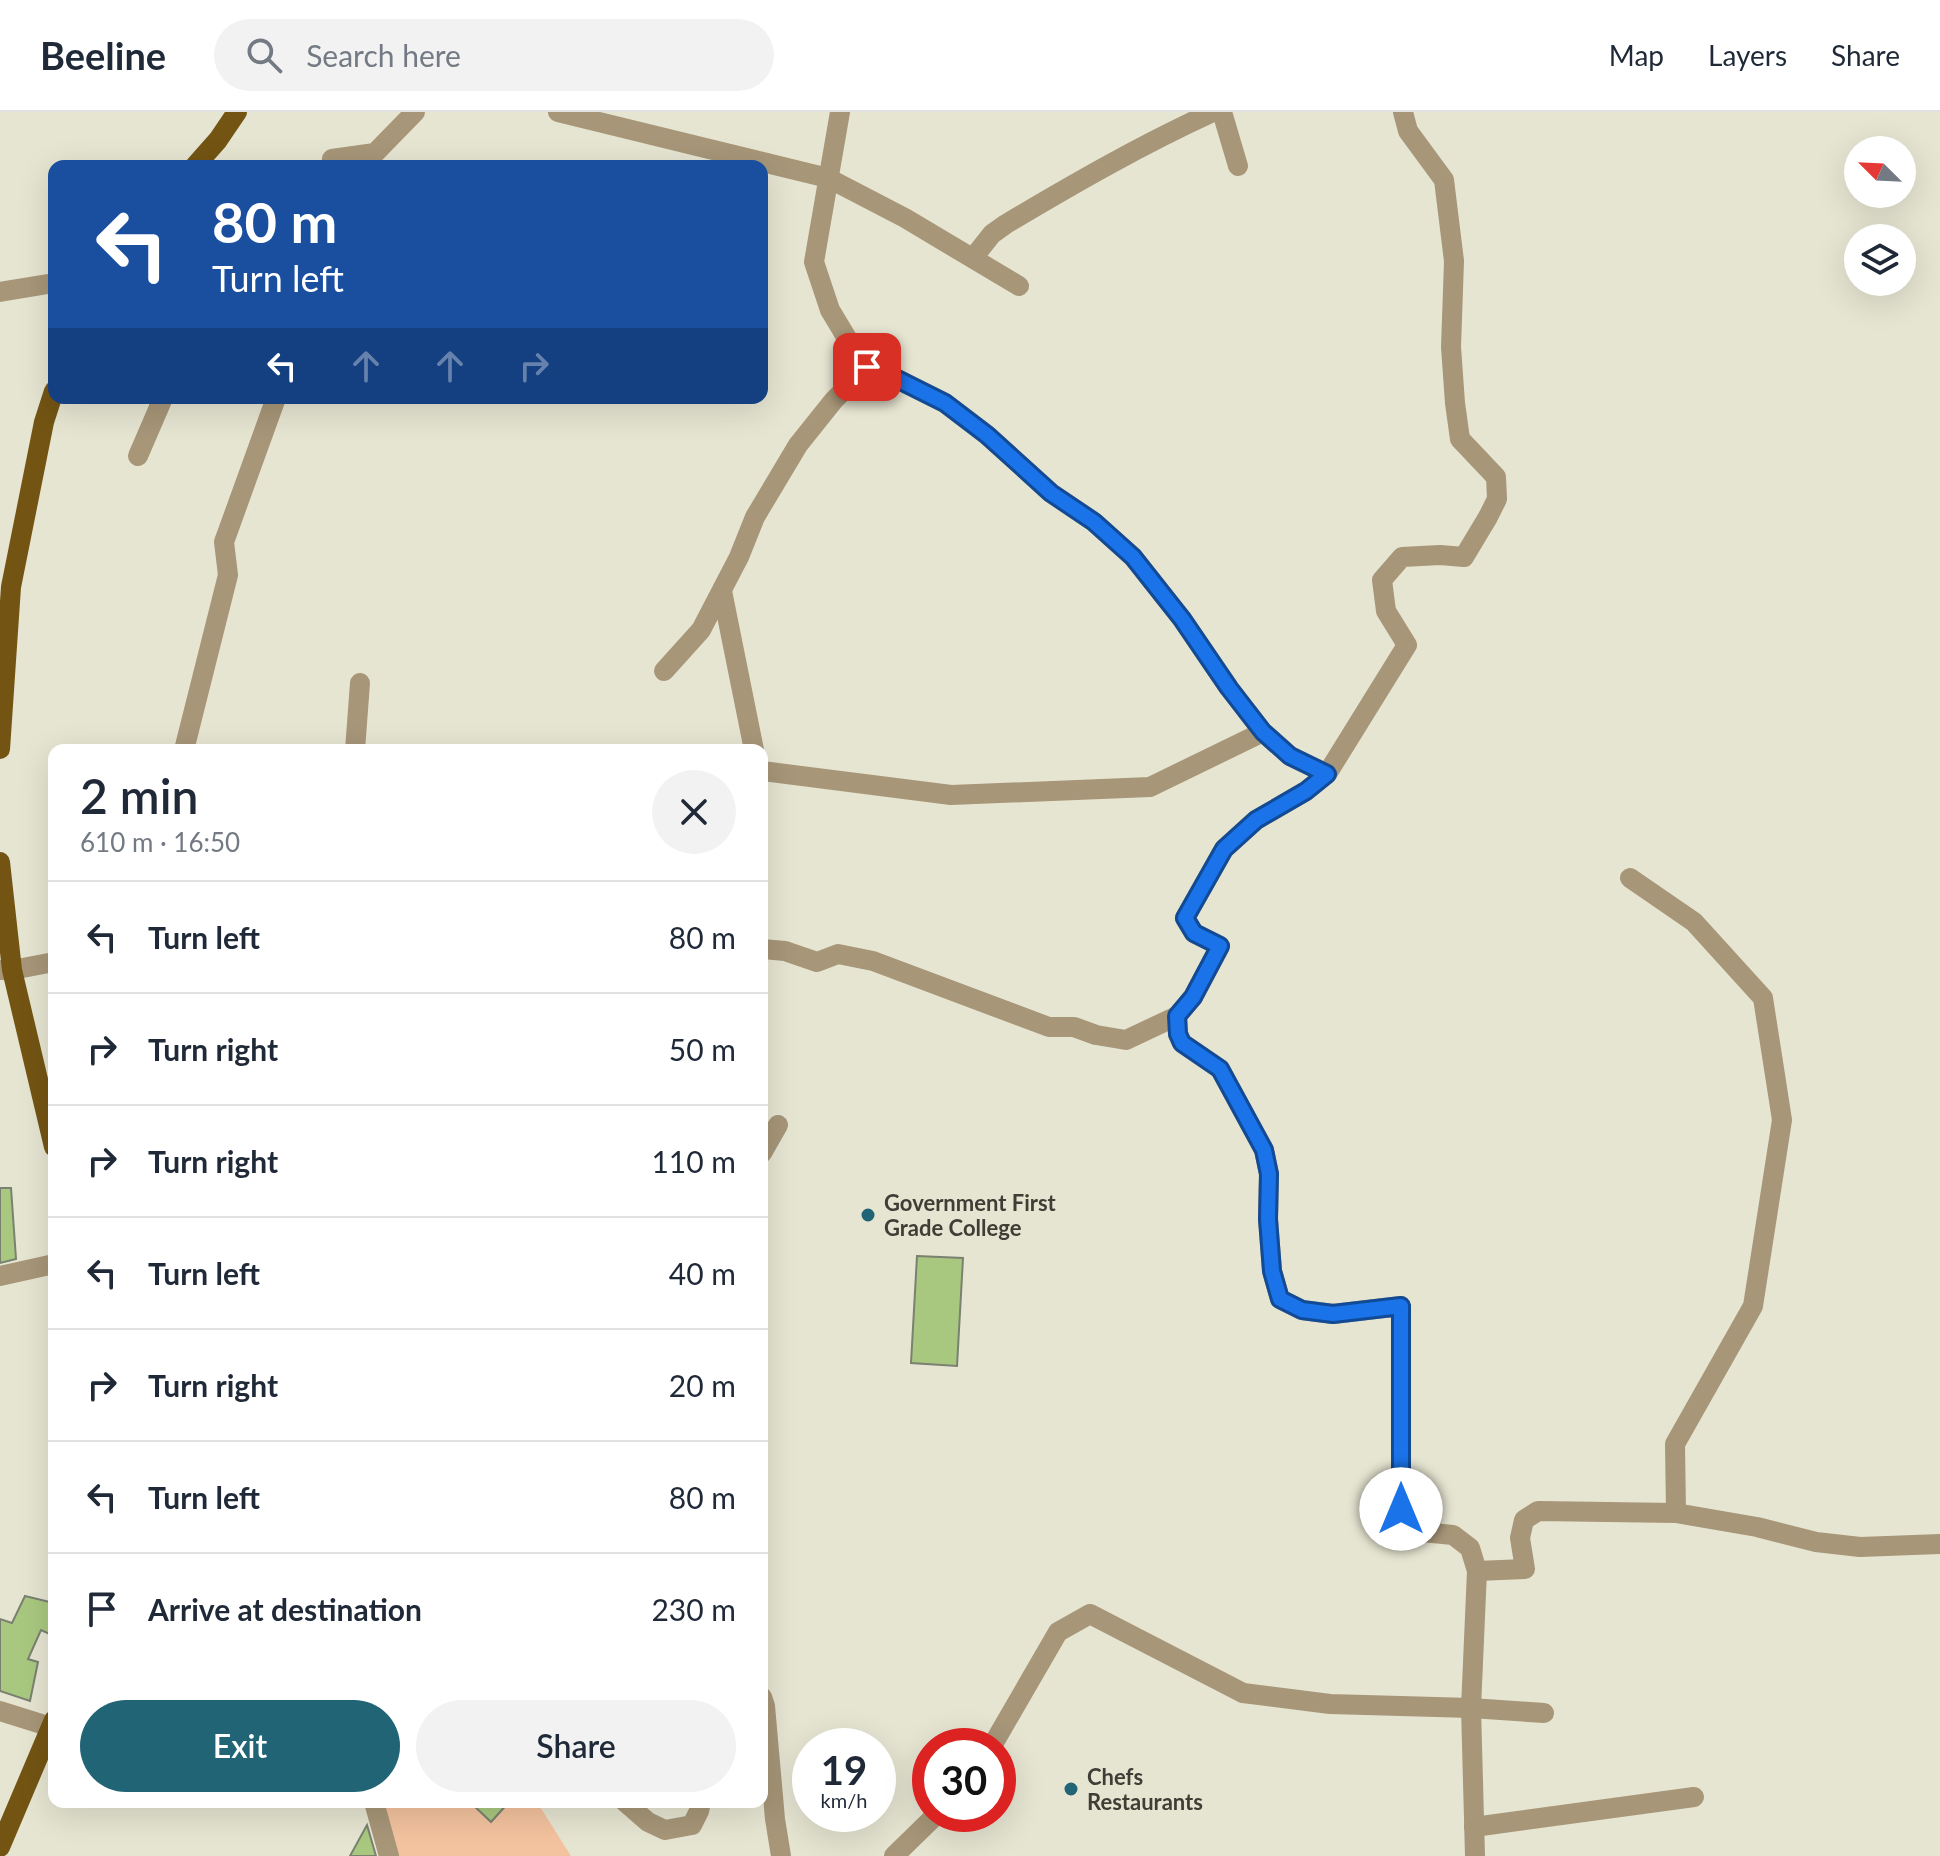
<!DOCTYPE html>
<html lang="en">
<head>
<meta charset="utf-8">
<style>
  :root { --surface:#fff; --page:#f2f2f3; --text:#1f2937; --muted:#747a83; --line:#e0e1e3; --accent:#216476 }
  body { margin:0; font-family:Lato,sans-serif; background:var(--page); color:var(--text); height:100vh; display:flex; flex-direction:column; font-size:30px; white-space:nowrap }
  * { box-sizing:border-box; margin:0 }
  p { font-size:26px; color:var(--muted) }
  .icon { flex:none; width:44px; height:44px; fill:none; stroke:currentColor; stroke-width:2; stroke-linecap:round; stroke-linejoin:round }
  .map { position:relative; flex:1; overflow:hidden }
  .sheet { position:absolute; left:48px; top:632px; width:720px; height:1064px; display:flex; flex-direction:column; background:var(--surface); border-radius:16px; box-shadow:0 8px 32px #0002 }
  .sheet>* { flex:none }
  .top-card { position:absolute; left:48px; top:48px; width:720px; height:244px; border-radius:16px; box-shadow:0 8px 32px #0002; background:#1a4fa0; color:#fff; overflow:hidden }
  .needle { width:52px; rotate:294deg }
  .controls { position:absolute; left:1844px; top:24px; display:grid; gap:16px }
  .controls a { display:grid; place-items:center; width:72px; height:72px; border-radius:50%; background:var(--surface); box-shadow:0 8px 32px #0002; font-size:40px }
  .speed { position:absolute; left:792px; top:1616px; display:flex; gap:16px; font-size:40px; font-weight:700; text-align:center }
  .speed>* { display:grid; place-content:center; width:104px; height:104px; border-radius:50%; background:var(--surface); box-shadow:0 8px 32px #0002; line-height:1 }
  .speed small { font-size:20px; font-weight:400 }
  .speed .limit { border:12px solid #d22; background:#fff; color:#111 }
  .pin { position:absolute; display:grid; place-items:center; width:68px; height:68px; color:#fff; margin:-34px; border-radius:16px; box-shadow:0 4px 12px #0006 }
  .me { position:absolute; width:88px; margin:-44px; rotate:0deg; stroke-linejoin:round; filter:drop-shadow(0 0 6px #0008) }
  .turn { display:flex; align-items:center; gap:28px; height:168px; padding:0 32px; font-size:36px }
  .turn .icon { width:104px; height:104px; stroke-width:2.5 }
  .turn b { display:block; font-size:56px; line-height:68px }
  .lanes { display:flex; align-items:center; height:76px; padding:0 32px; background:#0003; justify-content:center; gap:40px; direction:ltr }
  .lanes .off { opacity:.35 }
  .round { display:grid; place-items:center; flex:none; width:84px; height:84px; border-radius:42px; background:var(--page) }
  .head { display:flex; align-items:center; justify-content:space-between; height:136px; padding:0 32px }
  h1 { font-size:48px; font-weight:600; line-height:60px }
  .primary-button { display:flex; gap:16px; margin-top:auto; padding:16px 32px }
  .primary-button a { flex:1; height:92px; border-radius:48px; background:var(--accent); color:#fff; font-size:32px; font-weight:600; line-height:92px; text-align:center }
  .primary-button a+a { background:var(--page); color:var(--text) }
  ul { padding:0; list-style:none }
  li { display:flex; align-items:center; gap:24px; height:112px; padding:0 32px; border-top:2px solid var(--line) }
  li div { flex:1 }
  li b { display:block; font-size:30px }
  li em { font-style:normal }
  header { display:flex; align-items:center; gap:48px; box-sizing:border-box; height:112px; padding:0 40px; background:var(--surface); border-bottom:2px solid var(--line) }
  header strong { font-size:38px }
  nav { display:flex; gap:44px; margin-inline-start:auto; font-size:28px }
  .search { width:560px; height:72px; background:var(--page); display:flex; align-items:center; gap:20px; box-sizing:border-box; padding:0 28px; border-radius:44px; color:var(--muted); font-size:30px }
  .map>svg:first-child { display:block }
  .green { fill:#f3c29e }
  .building { fill:#a9c87f; stroke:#7a8171; stroke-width:2 }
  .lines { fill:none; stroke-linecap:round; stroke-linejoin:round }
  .minor { stroke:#a79678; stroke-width:20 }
  .major { stroke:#735413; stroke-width:20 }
  .route-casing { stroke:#114b97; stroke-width:20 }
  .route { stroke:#1a73e8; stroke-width:14 }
  .poi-dot { fill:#216476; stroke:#e6e5d2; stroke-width:3 }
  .labels { text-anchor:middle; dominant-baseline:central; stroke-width:7; stroke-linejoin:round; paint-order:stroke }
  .poi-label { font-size:22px; font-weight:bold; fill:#3e3e36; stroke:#e6e5d2; text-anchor:start }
</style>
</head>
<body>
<header>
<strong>Beeline</strong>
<div class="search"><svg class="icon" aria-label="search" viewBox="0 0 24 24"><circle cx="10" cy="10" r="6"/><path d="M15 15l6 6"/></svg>Search here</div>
<nav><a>Map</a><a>Layers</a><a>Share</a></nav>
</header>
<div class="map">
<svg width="1940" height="1744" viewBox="0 0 1940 1744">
  <rect width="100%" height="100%" fill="#e6e5d2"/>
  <polygon class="green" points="382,1690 537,1690 571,1744 396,1744"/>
  <g class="building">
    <polygon points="0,1076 11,1076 16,1147 0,1151"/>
    <polygon points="917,1144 963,1146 957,1254 911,1251"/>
    <polygon points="25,1484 54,1491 54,1524 41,1518 28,1547 38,1550 30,1589 0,1579 0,1507 12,1511"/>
    <polygon points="470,1690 509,1690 491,1710"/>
    <polygon points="367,1713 376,1744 350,1744"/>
  </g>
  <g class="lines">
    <g class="minor">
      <polyline points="558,0 828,66 905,106 1019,174"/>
      <polyline points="840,0 814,150 830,198 860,248 863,259"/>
      <polyline points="1222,0 1238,54"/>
      <polyline points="1403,0 1408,19 1444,68 1454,149 1451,235 1455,291 1460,327 1496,365 1497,387 1488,405 1464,445 1440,443 1402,445 1382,468 1386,499 1407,533 1327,662 1306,679 1256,708 1224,737 1185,806 1194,821 1220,834 1193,885 1177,904 1178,922 1182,931 1220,957 1264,1038 1269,1062 1268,1107 1272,1159 1280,1187 1302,1198 1333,1202 1401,1194 1401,1397 1407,1414 1422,1420 1453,1423 1470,1436 1477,1459 1471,1596 1475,1744"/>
      <polyline points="331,54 332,47 375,41 415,0"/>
      <path d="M973 146 992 122 1006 112C1075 71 1141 33 1213 0"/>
      <polyline points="0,180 54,171"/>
      <polyline points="138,344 163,286"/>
      <polyline points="722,479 754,638"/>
      <polyline points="664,559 701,518 739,445 755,405 798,333 834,288 867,255 885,261 945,291 987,323 1051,381 1094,410 1133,445 1182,507 1229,576 1263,620 1290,644 1327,662"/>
      <polyline points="184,638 228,463 224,430 276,286"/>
      <polyline points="355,638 360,571"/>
      <polyline points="762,659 951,683 1150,675 1263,620"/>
      <polyline points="1630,766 1694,810 1763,886 1782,1008 1753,1194 1675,1332 1676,1401"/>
      <polyline points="762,837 785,839 817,850 838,842 873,849 1049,915 1074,915 1096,923 1126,928 1177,904"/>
      <polyline points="0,858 12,858 54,850"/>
      <polyline points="762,1041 778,1013"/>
      <polyline points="0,1164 54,1152"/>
      <polyline points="1477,1459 1525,1457 1520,1426 1524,1408 1538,1399 1676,1401 1757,1415 1816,1430 1860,1435 1940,1432"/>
      <polyline points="762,1585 765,1594 775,1707 781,1744"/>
      <polyline points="0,1599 51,1615"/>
      <polyline points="992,1634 1058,1520 1090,1502 1243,1581 1330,1592 1471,1596 1544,1601"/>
      <polyline points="374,1690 389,1744"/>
      <polyline points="625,1690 648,1710 665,1718 692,1713 699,1699 701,1690"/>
      <polyline points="1474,1715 1694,1685"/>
      <polyline points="894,1744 937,1702"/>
    </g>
    <g class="major">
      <polyline points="195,54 218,28 237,0"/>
      <polyline points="0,637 11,475 44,310 54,279"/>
      <polyline points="0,750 12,858 54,1035"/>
      <polyline points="0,1735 54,1608"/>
    </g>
  </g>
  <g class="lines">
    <defs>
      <polyline id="route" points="867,255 885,261 945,291 987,323 1051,381 1094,410 1133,445 1182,507 1229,576 1263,620 1290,644 1327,662 1306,679 1256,708 1224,737 1185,806 1194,821 1220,834 1193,885 1177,904 1178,922 1182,931 1220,957 1264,1038 1269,1062 1268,1107 1272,1159 1280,1187 1302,1198 1333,1202 1401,1194 1401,1397"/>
    </defs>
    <use href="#route" class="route-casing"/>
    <use href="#route" class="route"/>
  </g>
  <g class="poi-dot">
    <circle cx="868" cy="1103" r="8"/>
    <circle cx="1071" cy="1677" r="8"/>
  </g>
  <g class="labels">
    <g class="poi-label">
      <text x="884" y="1090">Government First<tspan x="884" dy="25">Grade College</tspan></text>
      <text x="1087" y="1664">Chefs<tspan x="1087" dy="25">Restaurants</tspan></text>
    </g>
  </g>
</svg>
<div class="controls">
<a><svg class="needle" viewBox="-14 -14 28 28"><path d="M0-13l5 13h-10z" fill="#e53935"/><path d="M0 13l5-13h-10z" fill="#747a83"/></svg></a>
<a><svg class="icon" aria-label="layers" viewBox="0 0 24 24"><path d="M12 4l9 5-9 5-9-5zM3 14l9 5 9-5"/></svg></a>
</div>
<div class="speed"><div>19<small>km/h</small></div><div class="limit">30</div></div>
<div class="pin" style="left:867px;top:255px;background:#d93025"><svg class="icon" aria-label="arrive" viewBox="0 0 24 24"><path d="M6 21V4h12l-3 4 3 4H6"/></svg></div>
<svg class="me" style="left:1401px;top:1397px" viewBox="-20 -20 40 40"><circle r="19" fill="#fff"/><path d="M0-13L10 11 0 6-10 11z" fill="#1a73e8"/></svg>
<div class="top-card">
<div class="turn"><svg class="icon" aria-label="left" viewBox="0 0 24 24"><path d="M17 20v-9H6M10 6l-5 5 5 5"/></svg><div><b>80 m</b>Turn left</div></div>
<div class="lanes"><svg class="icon" aria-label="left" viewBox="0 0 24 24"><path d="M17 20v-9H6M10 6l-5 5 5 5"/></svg><svg class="icon off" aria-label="ahead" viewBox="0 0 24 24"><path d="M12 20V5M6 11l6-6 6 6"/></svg><svg class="icon off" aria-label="ahead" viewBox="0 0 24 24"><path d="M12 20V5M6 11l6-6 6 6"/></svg><svg class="icon off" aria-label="right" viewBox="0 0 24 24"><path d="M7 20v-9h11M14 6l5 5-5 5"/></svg></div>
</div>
<section class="sheet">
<div class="head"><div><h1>2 min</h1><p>610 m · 16:50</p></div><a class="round"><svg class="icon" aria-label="close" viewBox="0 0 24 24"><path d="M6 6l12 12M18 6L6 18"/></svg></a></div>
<ul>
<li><svg class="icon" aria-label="left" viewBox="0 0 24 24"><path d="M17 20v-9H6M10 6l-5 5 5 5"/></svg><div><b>Turn left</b></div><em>80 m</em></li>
<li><svg class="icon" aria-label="right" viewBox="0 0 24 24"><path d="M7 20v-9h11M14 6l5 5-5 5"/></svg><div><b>Turn right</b></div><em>50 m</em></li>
<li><svg class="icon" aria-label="right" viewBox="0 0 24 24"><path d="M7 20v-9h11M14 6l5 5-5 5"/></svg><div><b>Turn right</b></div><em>110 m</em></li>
<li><svg class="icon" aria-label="left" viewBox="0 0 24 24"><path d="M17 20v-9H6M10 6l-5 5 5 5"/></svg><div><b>Turn left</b></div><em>40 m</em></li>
<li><svg class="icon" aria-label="right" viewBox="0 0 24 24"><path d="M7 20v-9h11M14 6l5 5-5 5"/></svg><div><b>Turn right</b></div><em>20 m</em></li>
<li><svg class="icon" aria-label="left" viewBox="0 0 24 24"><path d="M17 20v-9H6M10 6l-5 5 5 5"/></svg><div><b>Turn left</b></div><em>80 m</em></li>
<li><svg class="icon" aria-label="arrive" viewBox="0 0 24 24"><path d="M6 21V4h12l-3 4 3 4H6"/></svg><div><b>Arrive at destination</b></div><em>230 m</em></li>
</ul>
<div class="primary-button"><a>Exit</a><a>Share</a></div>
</section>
</div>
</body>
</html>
